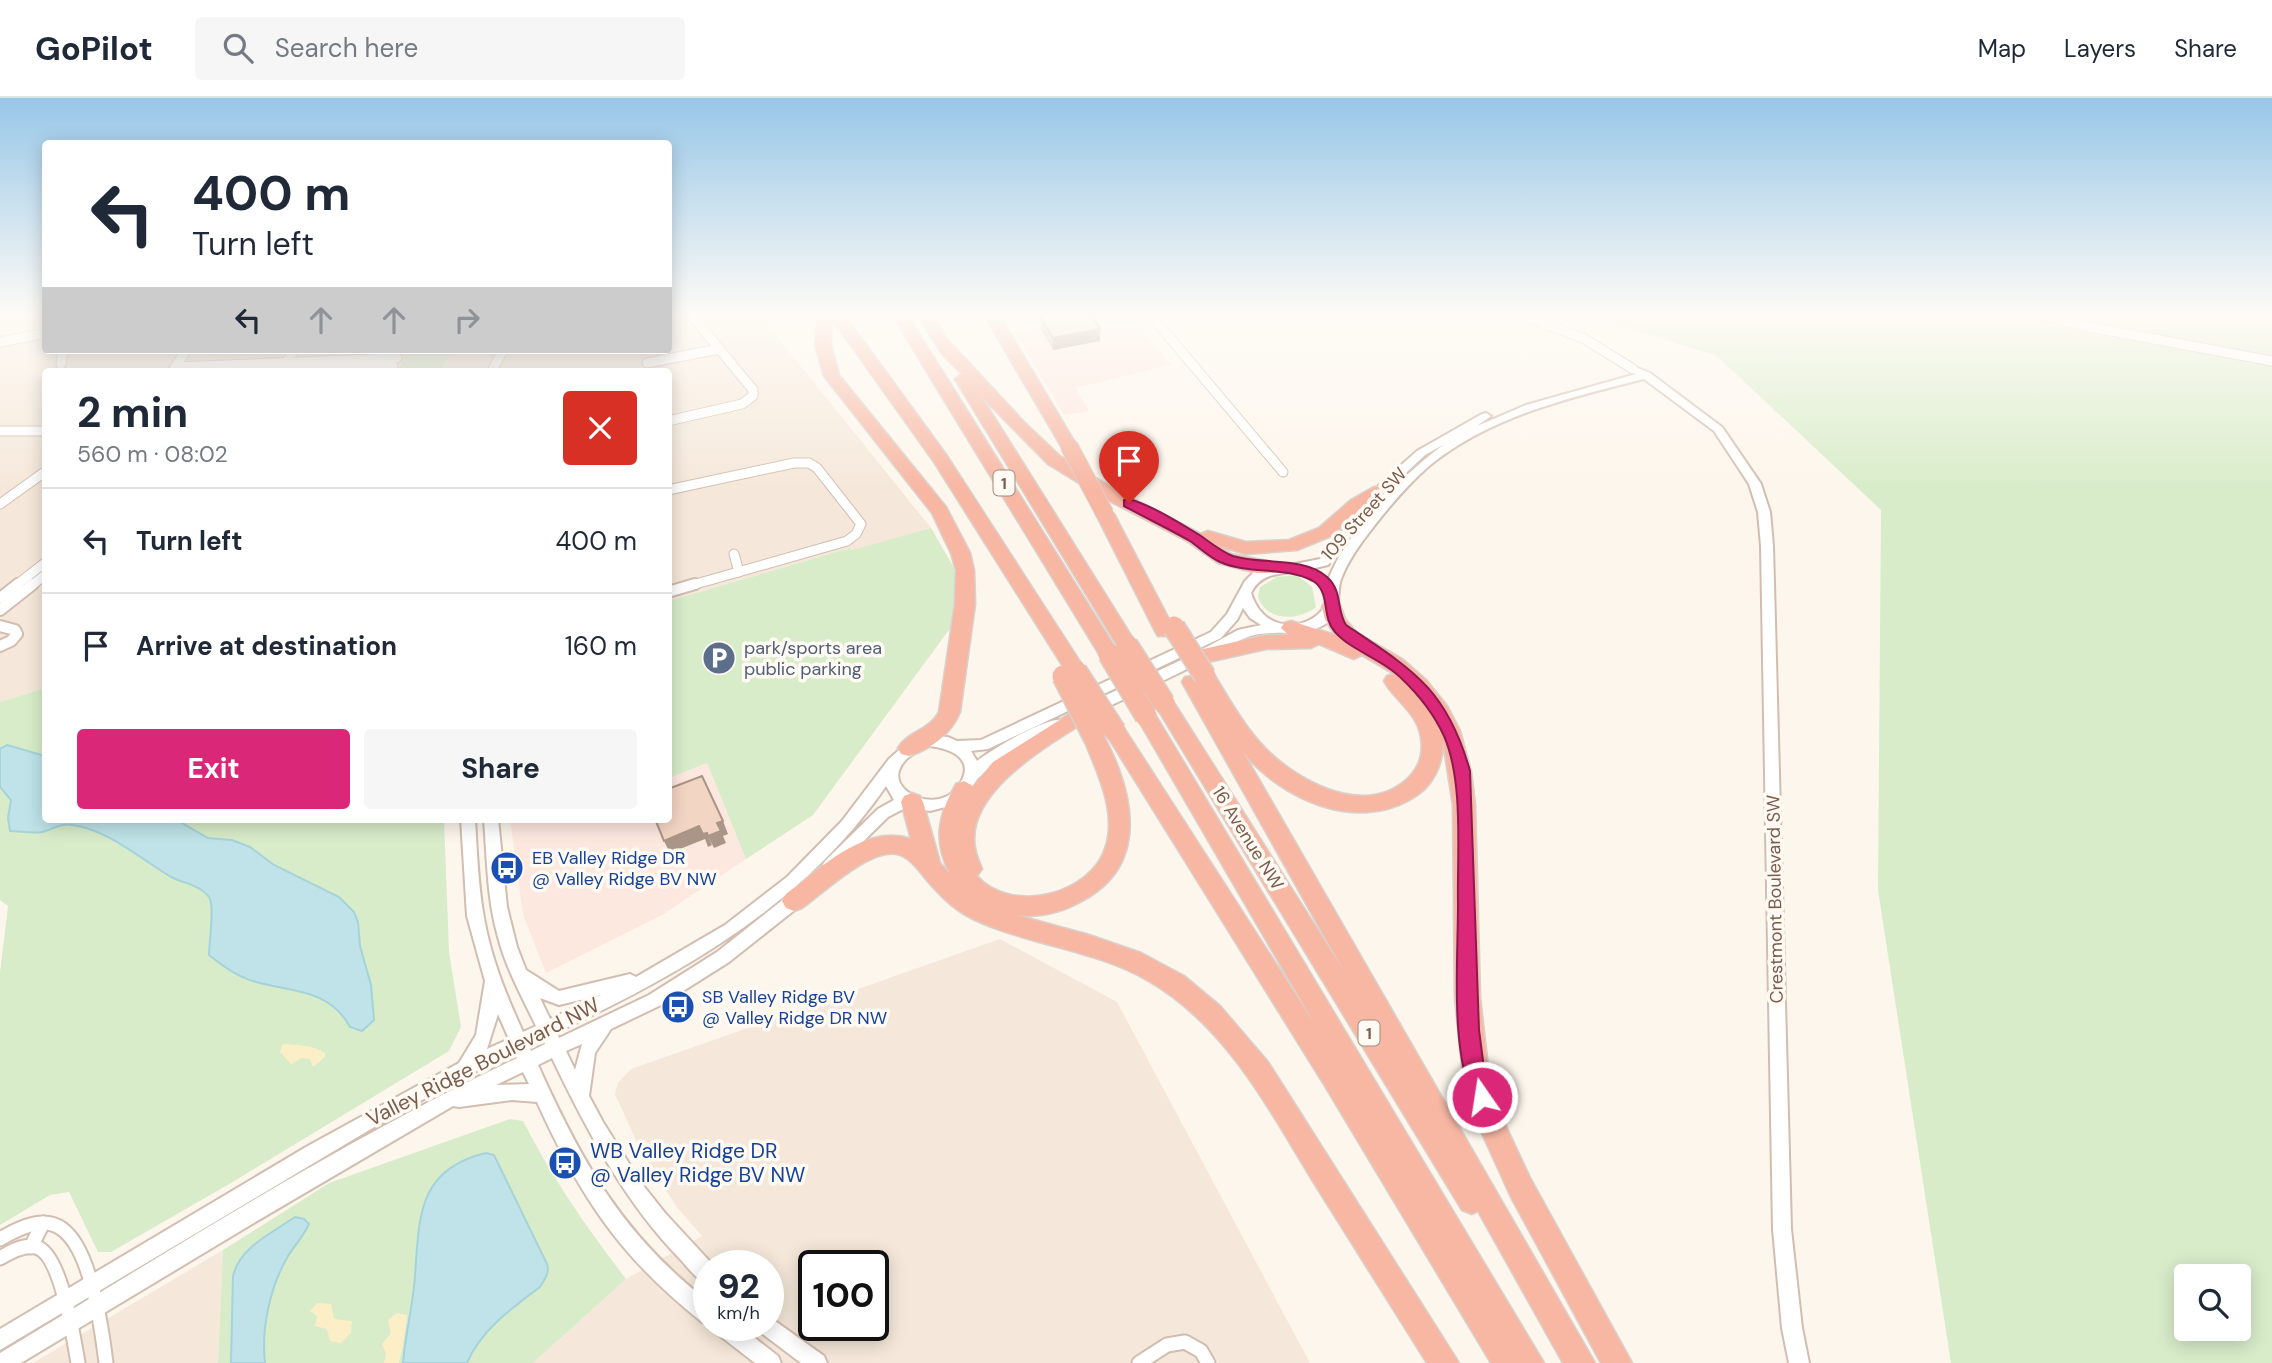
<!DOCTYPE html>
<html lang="en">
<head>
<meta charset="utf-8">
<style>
  :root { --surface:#fff; --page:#f6f6f7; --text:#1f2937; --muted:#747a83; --line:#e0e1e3; --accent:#db2777 }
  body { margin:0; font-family:"DM Sans",sans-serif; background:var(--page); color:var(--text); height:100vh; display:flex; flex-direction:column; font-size:26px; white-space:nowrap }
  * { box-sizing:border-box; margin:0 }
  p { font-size:23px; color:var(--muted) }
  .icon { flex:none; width:38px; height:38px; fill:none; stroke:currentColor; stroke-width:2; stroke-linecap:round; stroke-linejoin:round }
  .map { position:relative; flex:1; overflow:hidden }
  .side { position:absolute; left:42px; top:270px; width:630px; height:455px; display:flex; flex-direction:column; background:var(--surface); border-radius:7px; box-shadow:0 4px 18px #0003 }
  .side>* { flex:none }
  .top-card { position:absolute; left:42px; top:42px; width:630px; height:214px; border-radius:7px; box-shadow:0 4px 18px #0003; background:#fff; color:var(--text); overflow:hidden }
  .buttons { position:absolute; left:2174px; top:1166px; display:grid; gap:14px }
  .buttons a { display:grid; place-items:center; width:77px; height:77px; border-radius:7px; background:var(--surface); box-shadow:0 4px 18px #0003; font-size:35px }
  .speed { position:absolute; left:693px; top:1152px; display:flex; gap:14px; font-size:35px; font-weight:700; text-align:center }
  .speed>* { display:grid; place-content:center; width:91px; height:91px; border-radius:50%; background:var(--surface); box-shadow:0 4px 18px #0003; line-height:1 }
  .speed small { font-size:18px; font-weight:400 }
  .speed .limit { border:4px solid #111; border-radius:10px; background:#fff; color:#111 }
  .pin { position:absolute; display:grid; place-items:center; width:60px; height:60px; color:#fff; margin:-72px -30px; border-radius:50% 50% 50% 0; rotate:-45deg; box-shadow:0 0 7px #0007 }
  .pin .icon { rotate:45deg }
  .me { position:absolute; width:77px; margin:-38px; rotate:347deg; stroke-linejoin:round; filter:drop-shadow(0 0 5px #0008) }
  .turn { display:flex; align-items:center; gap:24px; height:147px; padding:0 35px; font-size:32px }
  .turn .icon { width:91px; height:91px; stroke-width:2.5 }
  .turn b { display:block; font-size:49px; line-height:60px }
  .lanes { display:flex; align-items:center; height:66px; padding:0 35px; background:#0003; justify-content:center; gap:35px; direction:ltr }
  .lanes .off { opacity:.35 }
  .round { display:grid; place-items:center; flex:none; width:74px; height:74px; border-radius:7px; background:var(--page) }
  .headline { display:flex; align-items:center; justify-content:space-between; height:119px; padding:0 35px }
  h1 { font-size:42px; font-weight:700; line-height:52px }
  .cta { display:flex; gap:14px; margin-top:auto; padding:14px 35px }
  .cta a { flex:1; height:80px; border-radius:7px; background:var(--accent); color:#fff; font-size:28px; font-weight:700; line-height:80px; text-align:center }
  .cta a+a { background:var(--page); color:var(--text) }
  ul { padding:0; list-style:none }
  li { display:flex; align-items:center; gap:21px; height:105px; padding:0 35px; border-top:2px solid var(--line) }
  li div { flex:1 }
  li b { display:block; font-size:26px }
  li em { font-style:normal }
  header { display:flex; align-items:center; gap:42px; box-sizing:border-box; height:98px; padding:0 35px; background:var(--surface); border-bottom:2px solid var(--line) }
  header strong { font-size:33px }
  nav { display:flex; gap:38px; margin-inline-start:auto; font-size:24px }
  .search { width:490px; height:63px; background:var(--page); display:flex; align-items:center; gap:18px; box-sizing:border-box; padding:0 24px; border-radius:7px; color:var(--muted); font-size:26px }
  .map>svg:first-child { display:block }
  .residential { fill:#f5e8da; fill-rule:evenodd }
  .commercial { fill:#fde8e0 }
  .green { fill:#d8ecc9; fill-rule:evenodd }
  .sand { fill:#fcefc7 }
  .water { fill:#bfe3e8; stroke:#a5d3da; stroke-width:2 }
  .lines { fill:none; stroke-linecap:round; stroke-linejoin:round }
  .minor-far2-casing { stroke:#d1beb0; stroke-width:11 }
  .minor-far1-casing { stroke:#d1beb0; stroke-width:14 }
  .minor-casing { stroke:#d1beb0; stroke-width:17 }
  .tertiary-casing { stroke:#d1beb0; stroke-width:4 }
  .motorway-casing { stroke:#dad1cd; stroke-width:3 }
  .minor-far2 { stroke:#fff; stroke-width:9 }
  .minor-far1 { stroke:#fff; stroke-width:10 }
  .minor { stroke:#fff; stroke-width:13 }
  .tertiary { fill:#fff; fill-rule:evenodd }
  .motorway { fill:#f7b7a3; fill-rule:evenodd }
  .motorway-bridge-far1-casing { stroke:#dad1cd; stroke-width:19; stroke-linecap:butt }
  .motorway-bridge-casing { stroke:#dad1cd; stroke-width:24; stroke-linecap:butt }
  .motorway-bridge-far1 { stroke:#f7b7a3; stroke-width:17 }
  .motorway-bridge { stroke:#f7b7a3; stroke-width:21 }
  .wall { fill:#d1b7a8 }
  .shaded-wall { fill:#aa9588 }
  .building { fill:#f3d5c3; stroke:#aa9588; stroke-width:2 }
  .route { fill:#db2777; stroke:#8e194d; stroke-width:2 }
  .labels { text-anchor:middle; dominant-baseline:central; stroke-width:7; stroke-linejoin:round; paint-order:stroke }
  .shield { fill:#fffaf3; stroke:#a28b7f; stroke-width:2 }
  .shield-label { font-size:16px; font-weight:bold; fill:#7a5c4d }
  .street-label { font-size:18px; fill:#7a5c4d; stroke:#fffaf3 }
  .service-label { font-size:18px; fill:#4e5e75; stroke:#fffaf3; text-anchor:start }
  .transit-label { font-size:18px; fill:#164399; stroke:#fffaf3; text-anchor:start }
  .near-street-label { font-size:21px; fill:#7a5c4d; stroke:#fffaf3 }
  .near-transit-label { font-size:21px; fill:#164399; stroke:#fffaf3; text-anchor:start }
</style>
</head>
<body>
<header>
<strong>GoPilot</strong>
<div class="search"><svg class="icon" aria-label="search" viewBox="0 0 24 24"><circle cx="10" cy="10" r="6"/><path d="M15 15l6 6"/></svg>Search here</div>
<nav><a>Map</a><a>Layers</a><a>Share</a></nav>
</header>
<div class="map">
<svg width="2272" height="1265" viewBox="0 0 2272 1265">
  <rect width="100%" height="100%" fill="#fdf6ec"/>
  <g class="residential">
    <polygon points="21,215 45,215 46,252 668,252 669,215 758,215 931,430 852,453 850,450 669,503 668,273 46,273 45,590 0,604 0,219"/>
    <path d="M1000 841 1117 904 1310 1265H533L626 1181 702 1138 676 1108 639 1049 615 996 618 985 631 971ZM709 1167H768V1227H709ZM814 1167H873V1227H814Z"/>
    <polygon points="223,1152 218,1265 33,1265"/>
  </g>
  <g class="commercial">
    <polygon points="1119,215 1129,215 1171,267 1076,290 1089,313 1064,317 1015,234"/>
    <polygon points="707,665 746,761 662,817 546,875 523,817 510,721 668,721 669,680"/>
  </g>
  <g class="green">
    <path d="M1581 215H2272V1265H1951L1878 792 1881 412 1717 258ZM2186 1178H2238V1230H2186Z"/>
    <polygon points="410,252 452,252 440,273 397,273"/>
    <polygon points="931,430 953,468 962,496 954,525 813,717 746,761 707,665 669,680 669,503 850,450 852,452"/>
    <path d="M1297 477 1312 489 1316 509C1298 523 1267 524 1258 499L1260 489 1277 479Z"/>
    <polygon points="45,590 46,721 444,721 449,854 461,929 449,953 231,1085 111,1154 98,1154 69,1094 50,1097 0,1127 0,875 8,808 0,802 0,604"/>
    <path d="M510 1021 523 1023C552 1080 587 1130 626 1181L533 1265H218L223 1152 329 1085Z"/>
  </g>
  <g class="sand">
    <path d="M286 946C299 947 315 948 325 955V959L313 969 310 961 302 960 291 966 280 954 282 947Z"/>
    <polygon points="317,1205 331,1206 334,1221 352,1223 351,1235 341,1245 330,1243 327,1231 315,1228 317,1218 310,1213"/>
    <path d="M397 1215 407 1217C407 1222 401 1260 399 1265H384L386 1256 382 1246 391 1235 388 1222Z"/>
  </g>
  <g class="water">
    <path d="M7 647 45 658 46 721H175L208 740 232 742 250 749 274 767 339 799 354 814 358 824 360 848 371 887 374 922 362 933 350 929C330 891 292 894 256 884 238 879 224 869 209 857 209 845 215 807 209 799 200 787 183 785 171 779 142 762 107 731 72 727 60 725 54 731 42 734 33 736 20 733 10 733L8 720 11 702 0 689V651Z"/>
    <path d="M486 1055 494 1057 547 1166C550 1175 544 1182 540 1189 512 1210 481 1232 467 1265H403C405 1240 411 1215 414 1189 420 1128 412 1072 486 1055Z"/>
    <path d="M295 1119 304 1121 309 1126C303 1139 295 1147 288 1158 270 1189 261 1230 265 1265H231L233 1178C240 1149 272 1135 295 1119Z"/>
  </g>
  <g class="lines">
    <defs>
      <g id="minor-far2">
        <polyline points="1149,215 1283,374"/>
        <polyline points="1514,215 1583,240 1633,271"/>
        <polyline points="2034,215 2084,228 2272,263"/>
        <polyline points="0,244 46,235"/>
        <polyline points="647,265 719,251"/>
        <polyline points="61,266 63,252"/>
        <polyline points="284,268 294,252"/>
        <polyline points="175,269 397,260"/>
        <polyline points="174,271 186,252"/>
        <polyline points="269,273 393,268"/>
        <polyline points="492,273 503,252"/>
        <polyline points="668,323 742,306 753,298 753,292 690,215"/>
        <polyline points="0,333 46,333"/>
        <polyline points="668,392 794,365 809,365 817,370 861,426 856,436 847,443 689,488"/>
        <polyline points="0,406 46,373"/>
        <polyline points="734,456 739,474"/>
        <polyline points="15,488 46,464"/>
        <polyline points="31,488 46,476"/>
      </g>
      <g id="minor-far1">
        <polyline points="668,494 695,486"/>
        <polyline points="0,500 18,486"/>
        <polyline points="0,512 33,486"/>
        <polyline points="0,528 15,532 17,536 11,543 0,548"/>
      </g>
      <g id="minor">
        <path d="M0 1141C17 1131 43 1117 62 1131 91 1151 102 1232 106 1265"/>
        <polyline points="31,1149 43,1125"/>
        <path d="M0 1160C10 1154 24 1146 36 1149 61 1155 74 1242 78 1265"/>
        <polyline points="1139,1265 1167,1247 1185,1244 1201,1253 1208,1265"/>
      </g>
      <g id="tertiary">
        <path d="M1633 268 1650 275 1722 329 1761 386 1770 414 1773 448 1791 1131 1802 1230 1809 1265H1789L1782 1230 1773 1131 1761 448 1758 414 1749 386 1714 333 1644 281C1569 300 1490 318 1429 368 1404 390 1382 417 1362 444 1354 455 1346 468 1341 481 1336 496 1342 514 1327 525 1303 542 1271 529 1245 540 1230 546 1217 556 1203 563 1168 581 1132 597 1097 614H1087L1085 610 1087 606 1194 556 1238 532 1261 527 1250 520 1243 510 1237 522 1221 540 988 651 971 653 977 663C991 652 1047 618 1063 622L1065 626 1063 630 1017 651 996 664 977 681 966 699 953 707 930 713 907 709 888 719 836 770 831 772 826 770 823 766 826 762 878 711 894 702 886 688C805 806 683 875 557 934L559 940 649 897 717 854 794 793 800 791 806 793 808 798 806 803 729 864 661 907 611 931 595 955 589 998 603 1024 642 1086 665 1115 713 1167H709V1187C697 1182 689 1171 681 1162 625 1105 586 1031 552 960L538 967C581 1063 623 1138 709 1204V1227L702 1224C620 1159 580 1099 537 1004L512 1002 459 1009 453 1008 252 1126 21 1265H0V1255C170 1153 338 1045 517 960L515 954 454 984 371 1031 0 1252V1231L306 1049 459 965 476 937 485 883 467 818 461 721H475C477 754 478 787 484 820 491 860 506 897 523 934L536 928C522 899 506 870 498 839 487 801 487 760 484 721H498L507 809 517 849 526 872 559 893 630 876 636 879 725 827 787 779 842 723 889 661 907 645 928 638 948 639 957 643 981 642 1211 534 1227 516 1245 483 1253 475 1269 468 1295 466 1320 461 1381 385 1417 353 1482 316 1486 315 1491 318 1477 328 1526 307 1636 276 1628 271ZM1443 347C1400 379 1348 431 1328 482L1311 471 1328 467 1389 391 1425 357ZM1293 474C1379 497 1274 567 1251 495 1260 477 1275 476 1293 474ZM929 648C948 650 975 659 961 684 937 729 854 678 929 648ZM601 897 550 921 540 900 559 907ZM498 916 509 941 487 951ZM543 941 545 946 531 953 529 948ZM582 946 575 972 566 953ZM523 974 529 986 496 987Z"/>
        <polygon points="768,1218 824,1258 827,1265 801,1265 760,1234 757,1227 768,1227"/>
        <polygon points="712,1227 738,1227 778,1258 781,1265 755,1265 715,1234"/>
      </g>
      <g id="motorway">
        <path d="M818 215H843L947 358 1086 573 1083 578 1076 580 1069 578 934 364 832 221 831 247 839 277 946 409 970 455 974 472 975 506 960 614C951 636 931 651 909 658L901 656 898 650C907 634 930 632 939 614L955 506 956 472 951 455 932 415 824 278 815 247Z"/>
        <polygon points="891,215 906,215 1116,551 1119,556 1116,561 1102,561"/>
        <polygon points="916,215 931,215 948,242 1024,324 1060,358 1114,391 1201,436 1208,433 1246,444 1289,442 1319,430 1351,402 1374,389 1386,389 1389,393 1363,410 1331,438 1297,452 1246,456 1219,448 1231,456 1277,465 1284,467 1286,471 1284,475 1257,475 1218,465 1187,443 1102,399 1048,366 981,298 1137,547 1134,552 1120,552 955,281 962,276 942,256"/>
        <polygon points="983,215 998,215 1077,348 1075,352 1063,352 1061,348"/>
        <polygon points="1105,410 1114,416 1175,533 1172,538 1158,538 1155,533 1096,416"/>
        <path d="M1332 502 1339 504 1345 521 1357 535 1402 561 1426 582 1447 608 1460 633 1471 674 1475 707 1480 900 1490 987 1502 1020 1530 1080 1632 1265H1601L1511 1099 1475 1020 1464 987 1455 900 1453 707 1443 643C1443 667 1433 689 1411 701 1355 734 1281 701 1243 654L1595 1265H1563L1478 1113 1472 1116 1462 1112 1154 605 1157 600 1164 597 1171 600 1345 875 1182 584 1185 579 1195 578 1198 573 1205 571 1212 573C1232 606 1251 642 1283 666 1316 691 1368 714 1405 683 1418 672 1424 658 1421 640 1418 615 1395 603 1384 583L1387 578 1394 576 1362 557 1354 561 1319 546 1311 550 1266 551 1199 566 1192 564 1189 559 1192 554 1199 552 1266 537H1289L1281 530 1284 525 1291 523 1335 537 1325 521 1322 509 1325 504Z"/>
        <path d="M1093 601 1100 604 1103 609 1100 614C1059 642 964 690 975 750 976 757 979 764 982 771L977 778C1011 817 1092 797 1106 748 1117 712 1096 672 1083 639L1087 633 1094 631 1101 633C1134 693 1152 769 1078 805 1060 815 1037 820 1016 817L1089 837 1141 855 1184 878 1220 908 1268 964 1459 1265H1427C1389 1205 1352 1145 1314 1085 1268 1010 1226 927 1147 882 1097 853 1036 848 982 825 957 815 942 800 925 780 918 771 908 758 897 756 870 750 823 795 802 810L794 813 786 810 782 803 786 796C820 771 865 725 911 741L901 704 904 698 912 695 920 698 923 704 940 765 950 776C933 743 938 717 956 686L964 683 973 688 993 664Z"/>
        <polygon points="1146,610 1153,613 1544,1265 1491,1265 1325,988 1108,639 1104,633 1108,627 1115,625 1122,627 1316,928 1136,618 1139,613"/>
      </g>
    </defs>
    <use href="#minor-far2" class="minor-far2-casing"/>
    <use href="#minor-far1" class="minor-far1-casing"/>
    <use href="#minor" class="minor-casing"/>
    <use href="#tertiary" class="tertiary-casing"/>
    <use href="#motorway" class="motorway-casing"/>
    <use href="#minor-far2" class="minor-far2"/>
    <use href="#minor-far1" class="minor-far1"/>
    <use href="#minor" class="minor"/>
    <use href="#tertiary" class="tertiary"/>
    <use href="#motorway" class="motorway"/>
    <defs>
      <polyline id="motorway-bridge-far1" points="1069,348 1105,416"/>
      <g id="motorway-bridge">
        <polyline points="1174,529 1205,578"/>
        <polyline points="1127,547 1164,605"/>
        <polyline points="1109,556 1146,618"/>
        <polyline points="1076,573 1115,633"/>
        <polyline points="1063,578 1094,639"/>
      </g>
    </defs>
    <use href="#motorway-bridge-far1" class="motorway-bridge-far1-casing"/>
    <use href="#motorway-bridge" class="motorway-bridge-casing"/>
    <use href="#motorway-bridge-far1" class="motorway-bridge-far1"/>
    <use href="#motorway-bridge" class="motorway-bridge"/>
  </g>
  <polygon class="wall" points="1040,218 1100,231 1100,243 1053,252 1041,231"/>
  <g class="shaded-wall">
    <polygon points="1100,231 1100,243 1053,252 1053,240"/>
    <polygon points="723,723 728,736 723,738 726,745 714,750 708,738 717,725"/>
    <polygon points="699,728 707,735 712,747 708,749 705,741 670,755 664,743"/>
  </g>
  <g class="building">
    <polygon points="1058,215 1090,215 1100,231 1053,240 1040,218"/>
    <polygon points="702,678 723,723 717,725 721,733 708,738 707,735 703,736 699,728 664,743 655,721 668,721 668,691"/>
  </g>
  <linearGradient id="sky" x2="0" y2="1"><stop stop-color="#97c7e8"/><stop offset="0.55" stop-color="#fefbf6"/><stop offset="1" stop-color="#fefbf6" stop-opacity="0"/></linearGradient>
  <rect width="2272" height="392" fill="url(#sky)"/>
  <path class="route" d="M1129 401C1153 408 1180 425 1201 438 1211 445 1222 454 1233 458 1261 467 1304 458 1327 479 1343 493 1336 512 1346 527 1413 572 1447 591 1470 673L1479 932 1485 978 1492 999 1489 1005 1482 1008 1474 1005C1450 949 1458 867 1458 806 1457 756 1464 684 1444 638 1434 616 1417 595 1400 579 1382 561 1352 553 1335 534 1321 519 1331 494 1313 483 1285 468 1250 477 1220 464 1209 459 1200 450 1190 443 1169 431 1146 420 1124 408V402Z"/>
  <defs>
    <symbol id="parking-disc" viewBox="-11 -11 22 22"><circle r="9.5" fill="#5c6f8a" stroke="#fffaf3"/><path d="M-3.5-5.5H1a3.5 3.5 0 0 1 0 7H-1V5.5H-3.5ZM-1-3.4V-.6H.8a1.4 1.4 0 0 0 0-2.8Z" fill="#fff"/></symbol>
    <symbol id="bus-disc" viewBox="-11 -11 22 22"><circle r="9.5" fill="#1a4fb4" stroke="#fffaf3"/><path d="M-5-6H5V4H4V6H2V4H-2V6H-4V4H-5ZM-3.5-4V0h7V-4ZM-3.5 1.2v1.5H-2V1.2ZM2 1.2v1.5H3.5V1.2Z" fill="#fff"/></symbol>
  </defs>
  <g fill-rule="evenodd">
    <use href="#parking-disc" x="700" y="541" width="38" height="38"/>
    <use href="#bus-disc" x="488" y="751" width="38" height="38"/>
    <use href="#bus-disc" x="659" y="890" width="38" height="38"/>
    <use href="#bus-disc" x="546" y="1046" width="38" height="38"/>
  </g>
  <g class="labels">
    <g class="shield">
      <rect x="993.5" y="372.5" width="21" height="25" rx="5"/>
      <rect x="1358.5" y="922.5" width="21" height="25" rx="5"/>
    </g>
    <g class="shield-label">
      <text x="1004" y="385">1</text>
      <text x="1369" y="935">1</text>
    </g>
    <g class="street-label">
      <text transform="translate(1364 416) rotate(-48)">109 Street SW</text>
      <text transform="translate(1248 740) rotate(58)">16 Avenue NW</text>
      <text transform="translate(1775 801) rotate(-91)">Crestmont Boulevard SW</text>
    </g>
    <g class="service-label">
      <text x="744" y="550">park/sports area<tspan x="744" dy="21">public parking</tspan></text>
    </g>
    <g class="transit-label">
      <text x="532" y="760">EB Valley Ridge DR<tspan x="532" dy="21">@ Valley Ridge BV NW</tspan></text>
      <text x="702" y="899">SB Valley Ridge BV<tspan x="702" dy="21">@ Valley Ridge DR NW</tspan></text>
    </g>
    <g class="near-street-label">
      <text transform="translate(483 964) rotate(-27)">Valley Ridge Boulevard NW</text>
    </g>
    <g class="near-transit-label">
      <text x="590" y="1053">WB Valley Ridge DR<tspan x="590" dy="24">@ Valley Ridge BV NW</tspan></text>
    </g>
  </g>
</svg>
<div class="buttons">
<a><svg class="icon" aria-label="search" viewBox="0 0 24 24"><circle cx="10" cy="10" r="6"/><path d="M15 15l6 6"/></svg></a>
</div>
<div class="speed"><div>92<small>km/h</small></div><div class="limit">100</div></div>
<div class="pin" style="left:1129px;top:405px;background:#d93025"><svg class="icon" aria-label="arrive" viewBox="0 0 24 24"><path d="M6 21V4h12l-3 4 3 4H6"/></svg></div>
<svg class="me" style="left:1482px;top:999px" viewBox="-20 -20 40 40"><circle r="17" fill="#db2777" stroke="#fff" stroke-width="3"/><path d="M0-11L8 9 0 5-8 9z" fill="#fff"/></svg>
<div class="top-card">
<div class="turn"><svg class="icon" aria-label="left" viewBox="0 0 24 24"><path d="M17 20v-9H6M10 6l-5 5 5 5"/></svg><div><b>400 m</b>Turn left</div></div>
<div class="lanes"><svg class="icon" aria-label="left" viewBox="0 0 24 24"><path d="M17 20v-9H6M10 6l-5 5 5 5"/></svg><svg class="icon off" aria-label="ahead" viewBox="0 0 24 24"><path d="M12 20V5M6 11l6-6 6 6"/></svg><svg class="icon off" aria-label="ahead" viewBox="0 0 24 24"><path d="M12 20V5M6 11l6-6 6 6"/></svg><svg class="icon off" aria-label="right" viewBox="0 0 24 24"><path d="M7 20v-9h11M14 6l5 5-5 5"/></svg></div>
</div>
<section class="side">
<div class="headline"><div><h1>2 min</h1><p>560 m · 08:02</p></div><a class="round" style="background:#d93025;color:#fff"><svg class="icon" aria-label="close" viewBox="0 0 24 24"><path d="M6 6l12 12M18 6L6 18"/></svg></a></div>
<ul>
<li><svg class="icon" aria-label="left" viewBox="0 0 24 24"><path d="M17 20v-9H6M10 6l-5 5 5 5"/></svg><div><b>Turn left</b></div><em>400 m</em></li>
<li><svg class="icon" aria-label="arrive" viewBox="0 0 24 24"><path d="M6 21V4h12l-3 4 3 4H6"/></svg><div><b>Arrive at destination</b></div><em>160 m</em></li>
</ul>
<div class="cta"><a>Exit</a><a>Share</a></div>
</section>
</div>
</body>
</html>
